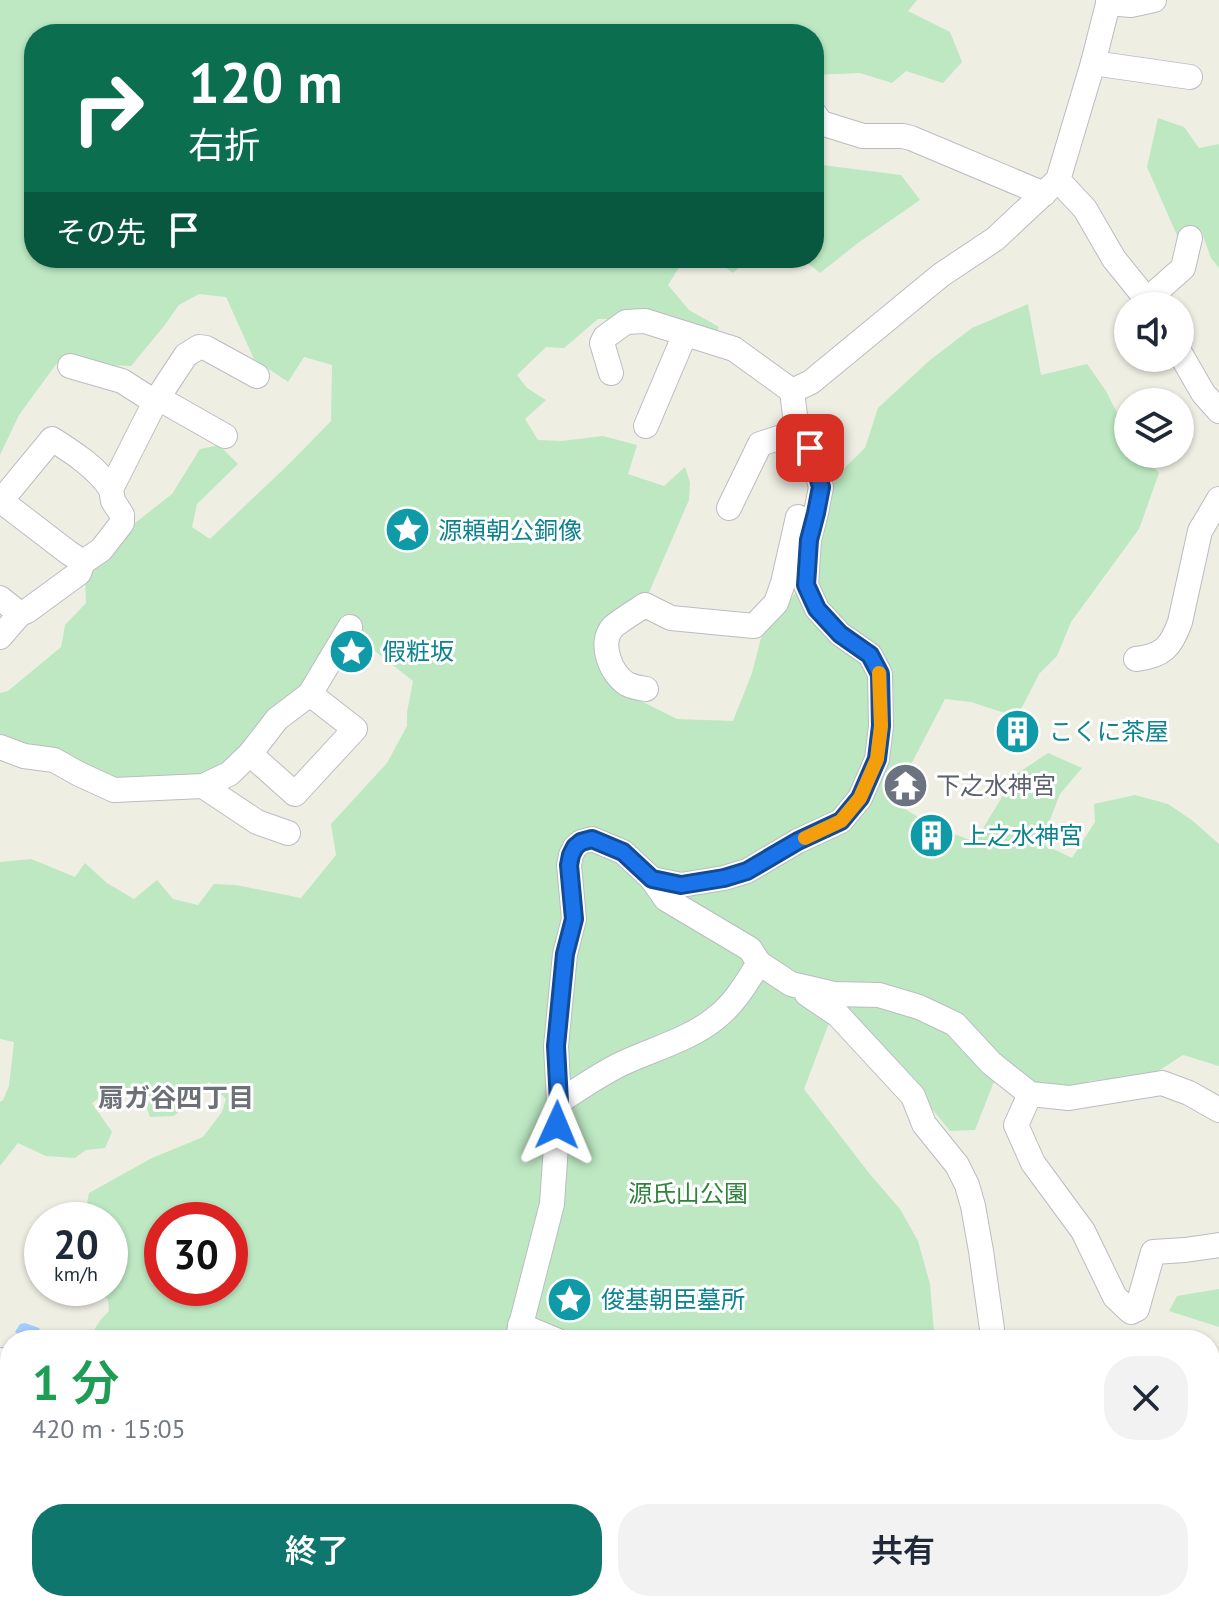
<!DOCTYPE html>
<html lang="ja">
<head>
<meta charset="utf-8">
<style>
  :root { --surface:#fff; --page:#f2f2f3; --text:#1f2937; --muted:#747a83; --accent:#0f766e }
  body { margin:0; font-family:"PT Sans","Noto Sans JP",sans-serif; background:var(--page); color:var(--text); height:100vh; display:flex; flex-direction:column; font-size:30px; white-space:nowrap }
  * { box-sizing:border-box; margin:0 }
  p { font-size:26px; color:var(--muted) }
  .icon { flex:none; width:44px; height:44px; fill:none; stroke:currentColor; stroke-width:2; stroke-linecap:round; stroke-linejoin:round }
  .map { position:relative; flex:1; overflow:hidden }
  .sheet { position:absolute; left:0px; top:1330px; width:1220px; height:282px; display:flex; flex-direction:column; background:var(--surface); border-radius:32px 32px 0 0; box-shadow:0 2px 6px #0004 }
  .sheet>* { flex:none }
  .top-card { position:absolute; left:24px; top:24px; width:800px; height:244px; border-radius:32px; box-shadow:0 2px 6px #0004; background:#0b6e4f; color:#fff; overflow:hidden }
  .tools { position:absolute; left:1114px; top:292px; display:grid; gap:16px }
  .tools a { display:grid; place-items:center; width:80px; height:80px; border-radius:50%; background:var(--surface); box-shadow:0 2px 6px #0004; font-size:40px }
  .speed { position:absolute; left:24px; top:1202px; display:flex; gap:16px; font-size:40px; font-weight:700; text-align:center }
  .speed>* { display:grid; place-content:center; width:104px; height:104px; border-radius:50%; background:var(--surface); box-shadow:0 2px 6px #0004; line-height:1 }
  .speed small { font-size:20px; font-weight:400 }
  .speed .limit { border:12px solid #d22; background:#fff; color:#111 }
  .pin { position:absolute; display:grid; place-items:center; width:68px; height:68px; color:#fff; margin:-34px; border-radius:16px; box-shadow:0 4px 12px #0006 }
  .me { position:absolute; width:88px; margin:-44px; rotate:1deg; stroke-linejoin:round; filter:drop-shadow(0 0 6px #0008) }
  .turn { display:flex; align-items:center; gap:28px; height:168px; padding:0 32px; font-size:36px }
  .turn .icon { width:104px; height:104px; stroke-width:2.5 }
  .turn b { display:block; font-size:56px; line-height:68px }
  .then { display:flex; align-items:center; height:76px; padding:0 32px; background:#0003; gap:16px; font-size:30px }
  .round { display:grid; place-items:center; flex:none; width:84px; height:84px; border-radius:32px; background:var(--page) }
  .head { display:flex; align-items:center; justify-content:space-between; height:136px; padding:0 32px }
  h1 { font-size:48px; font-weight:600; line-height:60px; color:#1e9e55 }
  .button { display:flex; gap:16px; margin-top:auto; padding:16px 32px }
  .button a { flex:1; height:92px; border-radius:32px; background:var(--accent); color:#fff; font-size:32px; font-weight:600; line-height:92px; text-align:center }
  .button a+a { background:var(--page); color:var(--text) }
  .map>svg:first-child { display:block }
  .green { fill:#bde8c2; fill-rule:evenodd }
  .water { fill:#a3ccff }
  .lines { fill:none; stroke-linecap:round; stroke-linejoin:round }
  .minor-casing { stroke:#bbbcc3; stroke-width:26 }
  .minor { stroke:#fff; stroke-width:24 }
  .route-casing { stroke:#114b97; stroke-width:20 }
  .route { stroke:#1a73e8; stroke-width:14 }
  .slow { stroke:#f59e0b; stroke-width:14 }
  .labels { text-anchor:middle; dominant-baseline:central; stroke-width:6; stroke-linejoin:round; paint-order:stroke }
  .culture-label { font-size:24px; fill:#0d838f; stroke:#fff; text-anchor:start }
  .worship-label { font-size:24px; fill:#5b616d; stroke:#fff; text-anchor:start }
  .park-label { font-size:24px; fill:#2e823b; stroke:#fff }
  .neighbourhood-label { font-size:26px; font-weight:bold; fill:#6c7077; stroke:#fff }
</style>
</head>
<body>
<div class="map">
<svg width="1219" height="1611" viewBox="0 0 1219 1611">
  <rect width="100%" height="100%" fill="#efeee3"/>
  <g class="green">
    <path d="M0 0H917L908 11 950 32 962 62 943 83 906 71 892 83 860 73 814 75V34H34V258H685L668 285 689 310 719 327 716 334 612 319H598L564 348 546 347 517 375 527 388 546 400 525 419 538 440 562 441 603 436 637 445 628 474 664 486 685 467 690 482 689 500 647 597 597 641 623 692 677 719 733 721 752 673 761 638 803 583 819 522 836 476 865 448 878 408 930 360 972 328 1028 304 1041 375 1087 364 1106 391 1122 423 1123 448 1128 450V454C1141 454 1150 463 1159 473L1139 529 1071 622 1057 656 1039 674 1017 717 971 702 945 699 892 801 931 825 975 842 1015 775 1048 753 1082 768 1060 794 1041 843 1072 858 1095 822 1094 804 1135 795 1168 804 1193 821 1219 844V1066L1183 1055 1152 1075 1089 1081 1071 1111 1020 1096 999 1079 993 1084 975 1130 950 1131 887 1054 835 1007 804 1089 869 1173 900 1209 918 1241 930 1284 934 1331 938 1340H93C92 1328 101 1319 109 1311L108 1299 85 1288H110V1220H84L89 1193 152 1158 203 1137 222 1112 226 1099 209 1082 174 1116 150 1117 141 1092 105 1095 92 1103 112 1132 105 1148 86 1150 75 1158 46 1156 18 1143 0 1166V1102L3 1100 9 1086 14 1042 0 1039V862L31 859 75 877 85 863 107 883 134 899 157 880 173 899 198 905 214 884 236 885 301 898 336 855 331 824 387 763 407 726V712L413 681 357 637 227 772 119 783 0 740V693L8 691 61 647 65 625 86 603 85 577 121 534 172 494 200 449 219 445 238 464 197 504 192 527 210 539 290 463 331 421 332 365 304 357 288 382 254 359 226 297 199 294 179 305 164 326 131 366 57 363 19 415 0 455ZM162 1220H230V1288H162Z"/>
    <polygon points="1158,118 1184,127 1199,148 1219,144 1219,268 1211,258 1201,230 1180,242 1147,167"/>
    <polygon points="814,164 901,175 920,200 858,243 820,273 802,258 814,258"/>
    <polygon points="713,258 749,258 733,273"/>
    <polygon points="1219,1289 1219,1327 1169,1311 1177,1296"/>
    <polygon points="1219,1456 1219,1611 1127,1611 1122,1602 1210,1602 1210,1470"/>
    <polygon points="0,1486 10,1490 10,1602 63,1602 67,1611 0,1611"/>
    <polygon points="124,1602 735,1602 735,1611 122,1611"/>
  </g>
  <g class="water">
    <path d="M912 766 921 769C922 777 919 778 917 786 914 796 915 797 908 807L904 805 901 797C907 788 911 790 907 777Z"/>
    <polygon points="25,1323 39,1328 43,1336 50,1336 59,1340 35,1340 30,1338 23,1340 24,1337 15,1332 20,1324"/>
  </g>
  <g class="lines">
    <defs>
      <g id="minor">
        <polyline points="1108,3 1131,5 1154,0"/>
        <polyline points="1093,63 1190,77"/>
        <polyline points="814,113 821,123 863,136 903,136 911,138 1044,194"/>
        <polyline points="1058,180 1085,209 1114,259 1152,306"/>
        <polyline points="1148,299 1183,268 1190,238"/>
        <polyline points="1180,353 1203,393 1219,411"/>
        <polyline points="70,366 122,381 155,402"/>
        <polyline points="611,373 602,343 605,337 626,322 645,321 734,349 792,391"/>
        <polyline points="158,398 225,436"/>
        <polyline points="646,426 685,334"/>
        <polyline points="0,500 69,553 83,562"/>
        <path d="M1 501 52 439C74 453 96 467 111 489"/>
        <polyline points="729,508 760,444 797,432"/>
        <polyline points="0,598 20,614"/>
        <polyline points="0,637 20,614 27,611 79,573 83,562 101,550 122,523 122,515 113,501 111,489 155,402 186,355 199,347 206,348 257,376"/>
        <path d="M1136 659C1163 656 1171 647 1180 622L1200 531 1219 499"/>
        <path d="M646 689C639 688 633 687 627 684 611 674 598 643 613 627 618 622 639 609 645 605L671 618 754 626 776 603 783 583 798 517"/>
        <polyline points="0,747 24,756 54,760 79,774 114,790 203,786 229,774 250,754 277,719 310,694 350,627"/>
        <polyline points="250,754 295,794 355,729 310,694"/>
        <polyline points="203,786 257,822 288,833"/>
        <polyline points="652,879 666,899 750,949 759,963 791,984 834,994 879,995 919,1007 955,1024 991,1063 1030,1094 1069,1098 1162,1083 1189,1093 1219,1110"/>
        <polyline points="807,994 838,1015 913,1096 924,1124 957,1165 967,1185 973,1206 981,1251 992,1329 992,1340"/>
        <polyline points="1030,1094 1016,1125 1033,1163 1083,1231 1115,1297 1131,1312 1137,1309 1153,1252 1185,1250 1219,1245"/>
        <path d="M559 1102C580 1088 600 1074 623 1063 653 1049 691 1039 717 1017 735 1003 747 982 759 963"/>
        <polyline points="520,1325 556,1340"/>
        <polyline points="517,1340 552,1204 559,1102 556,1046 565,954 574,919 569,865 571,855 575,847 581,842 592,839 623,852 652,879 681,885 724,878 747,871 798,841 841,821 860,798 877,759 881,726 880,674 870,655 840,634 817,609 806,585 809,540 816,513 821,487 810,448 797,432 792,391 811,382 941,275 995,239 1058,180 1093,63 1109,0"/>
        <polyline points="0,1360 9,1382 0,1402"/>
        <polyline points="0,1455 9,1472"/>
        <polyline points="974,1602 975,1611"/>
        <polyline points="1107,1602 1112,1611"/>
        <polyline points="779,1611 783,1605 794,1604 844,1609"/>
      </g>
    </defs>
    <use href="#minor" class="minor-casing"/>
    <use href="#minor" class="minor"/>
  </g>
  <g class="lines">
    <defs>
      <polyline id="route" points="557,1125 559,1102 556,1046 565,954 574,919 569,865 571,855 575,847 581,842 592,839 623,852 652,879 681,885 724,878 747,871 798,841 841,821 860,798 877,759 881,726 880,674 870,655 840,634 817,609 806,585 809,540 816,513 821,487 810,448"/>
    </defs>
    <use href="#route" class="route-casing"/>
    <use href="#route" class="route"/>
    <polyline class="slow" points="805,838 841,821 860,798 877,759 881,726 879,673"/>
  </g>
  <defs>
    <symbol id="sight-disc" viewBox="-11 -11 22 22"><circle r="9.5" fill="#0f9aa8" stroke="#fff"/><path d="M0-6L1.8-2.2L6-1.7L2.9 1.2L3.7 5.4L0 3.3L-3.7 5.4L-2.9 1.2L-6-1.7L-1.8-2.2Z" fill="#fff"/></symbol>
    <symbol id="building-disc" viewBox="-11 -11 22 22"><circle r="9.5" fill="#0f9aa8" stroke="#fff"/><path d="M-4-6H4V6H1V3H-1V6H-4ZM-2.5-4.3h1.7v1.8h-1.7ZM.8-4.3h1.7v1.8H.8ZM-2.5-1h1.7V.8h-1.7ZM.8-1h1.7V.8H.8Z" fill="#fff"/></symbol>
    <symbol id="temple-disc" viewBox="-11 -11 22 22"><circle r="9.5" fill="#6b7280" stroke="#fff"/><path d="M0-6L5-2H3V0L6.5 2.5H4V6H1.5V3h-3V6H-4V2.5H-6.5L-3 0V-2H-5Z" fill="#fff"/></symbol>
  </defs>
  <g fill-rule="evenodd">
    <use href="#sight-disc" x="382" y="504" width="51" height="51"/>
    <use href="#sight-disc" x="326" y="626" width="51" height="51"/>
    <use href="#building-disc" x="992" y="706" width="51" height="51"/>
    <use href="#temple-disc" x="880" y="760" width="51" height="51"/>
    <use href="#building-disc" x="906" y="810" width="51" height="51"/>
    <use href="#sight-disc" x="544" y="1274" width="51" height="51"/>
  </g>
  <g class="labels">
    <g class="culture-label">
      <text x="438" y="530">源頼朝公銅像</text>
      <text x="382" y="651">假粧坂</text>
      <text x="1049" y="731">こくに茶屋</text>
      <text x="963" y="835">上之水神宮</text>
      <text x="601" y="1299">俊基朝臣墓所</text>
    </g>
    <g class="worship-label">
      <text x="936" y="785">下之水神宮</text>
    </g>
    <g class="park-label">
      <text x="688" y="1193">源氏山公園</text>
    </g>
    <g class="neighbourhood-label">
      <text x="176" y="1097">扇ガ谷四丁目</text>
    </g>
  </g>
</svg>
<div class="tools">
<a><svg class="icon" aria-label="sound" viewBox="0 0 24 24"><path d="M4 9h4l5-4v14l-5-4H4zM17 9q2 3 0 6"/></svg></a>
<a><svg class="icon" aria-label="layers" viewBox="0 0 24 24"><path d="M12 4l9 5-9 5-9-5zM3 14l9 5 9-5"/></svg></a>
</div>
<div class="speed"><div>20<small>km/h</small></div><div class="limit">30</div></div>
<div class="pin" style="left:810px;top:448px;background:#d93025"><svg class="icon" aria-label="arrive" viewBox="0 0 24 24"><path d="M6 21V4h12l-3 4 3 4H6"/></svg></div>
<svg class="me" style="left:557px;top:1125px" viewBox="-20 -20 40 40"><path d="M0-17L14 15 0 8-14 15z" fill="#1a73e8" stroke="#fff" stroke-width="4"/></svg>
<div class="top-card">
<div class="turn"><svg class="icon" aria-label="right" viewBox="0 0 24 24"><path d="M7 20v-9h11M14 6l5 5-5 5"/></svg><div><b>120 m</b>右折</div></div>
<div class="then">その先<svg class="icon" aria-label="arrive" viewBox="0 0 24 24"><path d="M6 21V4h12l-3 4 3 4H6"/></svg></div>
</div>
<section class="sheet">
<div class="head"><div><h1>1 分</h1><p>420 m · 15:05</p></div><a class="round"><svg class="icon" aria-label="close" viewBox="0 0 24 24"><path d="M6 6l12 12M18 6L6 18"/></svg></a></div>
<div class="button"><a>終了</a><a>共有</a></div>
</section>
</div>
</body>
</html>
